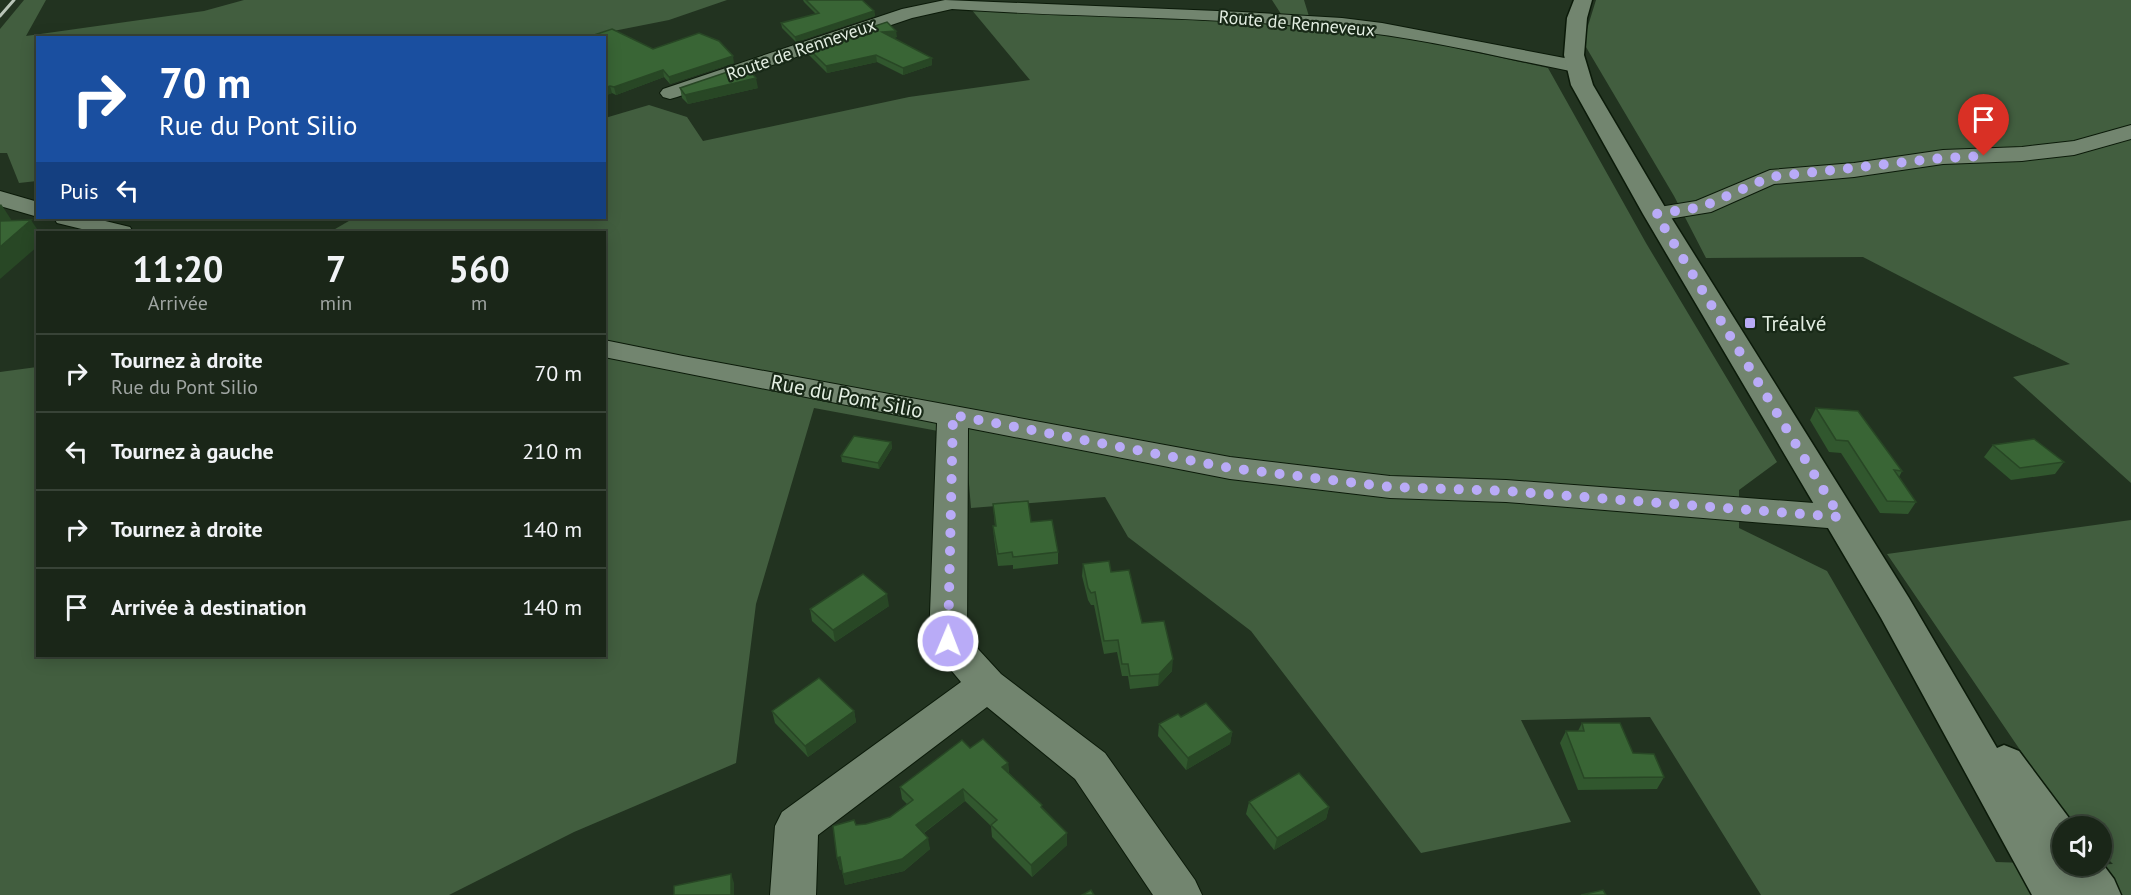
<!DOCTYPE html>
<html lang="fr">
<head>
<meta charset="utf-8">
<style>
  :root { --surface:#1a2618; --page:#232e21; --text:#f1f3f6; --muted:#9fa5a2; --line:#384337 }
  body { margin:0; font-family:"PT Sans",sans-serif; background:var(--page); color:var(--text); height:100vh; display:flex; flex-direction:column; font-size:22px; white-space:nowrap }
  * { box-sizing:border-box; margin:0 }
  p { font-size:20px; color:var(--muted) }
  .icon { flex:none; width:33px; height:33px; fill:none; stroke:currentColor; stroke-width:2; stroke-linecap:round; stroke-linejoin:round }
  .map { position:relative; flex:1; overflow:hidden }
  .side { position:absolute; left:36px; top:231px; width:570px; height:426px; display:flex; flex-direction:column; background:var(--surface); border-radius:0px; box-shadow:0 3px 15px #0003,0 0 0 2px var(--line) }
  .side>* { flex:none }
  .hud { position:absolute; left:36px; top:36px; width:570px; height:183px; border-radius:0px; box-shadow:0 3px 15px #0003,0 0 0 2px var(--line); background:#1a4fa0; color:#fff; overflow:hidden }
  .buttons { position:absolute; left:2052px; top:816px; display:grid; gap:12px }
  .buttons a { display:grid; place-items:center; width:60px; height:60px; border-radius:50%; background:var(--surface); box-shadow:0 3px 15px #0003,0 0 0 2px var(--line); font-size:30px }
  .pin { position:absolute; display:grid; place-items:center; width:51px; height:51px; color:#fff; margin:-62px -26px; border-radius:50% 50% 50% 0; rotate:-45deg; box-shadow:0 0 6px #0007 }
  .pin .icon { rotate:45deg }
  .me { position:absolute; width:66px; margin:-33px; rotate:1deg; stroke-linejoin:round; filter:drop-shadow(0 0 4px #0008) }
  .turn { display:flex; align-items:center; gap:21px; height:126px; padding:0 24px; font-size:27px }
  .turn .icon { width:78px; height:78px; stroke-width:2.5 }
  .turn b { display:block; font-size:42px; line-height:51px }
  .then { display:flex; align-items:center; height:57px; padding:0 24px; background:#0003; gap:12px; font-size:22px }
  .eta { display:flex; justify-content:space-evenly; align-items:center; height:102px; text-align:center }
  .eta b { font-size:36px; font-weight:700; line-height:42px }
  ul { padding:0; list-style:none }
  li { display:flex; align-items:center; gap:18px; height:78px; padding:0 24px; border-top:2px solid var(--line) }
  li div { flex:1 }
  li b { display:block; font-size:22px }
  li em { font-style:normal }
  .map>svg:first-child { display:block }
  .green { fill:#425e3f }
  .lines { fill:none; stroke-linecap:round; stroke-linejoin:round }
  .street-casing { stroke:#0b1a09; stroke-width:2 }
  .secondary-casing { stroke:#0b1a09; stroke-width:3 }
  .street { fill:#72856f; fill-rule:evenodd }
  .secondary { fill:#72856f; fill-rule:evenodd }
  .rail { stroke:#b8c4b7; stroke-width:3 }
  .wall { fill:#31572e }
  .shaded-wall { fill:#284725 }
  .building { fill:#396535; stroke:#284725; stroke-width:1.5 }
  .route { stroke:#b9abf7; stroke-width:10; stroke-dasharray:0 18 }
  .poi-dot { fill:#b9abf7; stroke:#182917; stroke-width:2 }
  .labels { text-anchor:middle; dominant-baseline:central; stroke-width:4.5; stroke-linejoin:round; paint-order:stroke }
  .far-street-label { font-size:18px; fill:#e3eee2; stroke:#182917 }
  .poi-label { font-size:21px; fill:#e3eee2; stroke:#182917; text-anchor:start }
  .street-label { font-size:21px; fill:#e3eee2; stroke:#182917 }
</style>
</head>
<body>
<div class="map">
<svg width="2131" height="895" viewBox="0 0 2131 895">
  <rect width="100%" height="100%" fill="#223320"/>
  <g class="green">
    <polygon points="24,0 46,0 26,36 204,11 244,0 727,0 669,20 578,38 38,38 37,181 19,183 7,153 0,153 0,29"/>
    <polygon points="1272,0 1304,0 1311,23 1424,41 1548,68 1646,243 1777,462 1739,490 1739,528 1827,571 1996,862 2062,864 2062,866 2113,864 2102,853 2102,826 2074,826 2069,822 1887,554 2131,520 2131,895 1761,895 1650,717 1521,720 1571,822 1421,853 1251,631 1128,537 1105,497 971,508 965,436 814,408 756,604 736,763 574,832 449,895 0,895 0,372 37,367 38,656 604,656 604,232 330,232 354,218 604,218 605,118 649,105 687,117 703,141 909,97 1030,80 971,9 1149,17 1146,8 1281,14"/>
    <polygon points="1596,0 2131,0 2131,483 2013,377 2070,364 1863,257 1706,258 1674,196 1583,42"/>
  </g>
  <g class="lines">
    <defs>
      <g id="street">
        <path d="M945 0 1242 12 1342 18 1382 23 1575 60 1582 62 1585 66 1582 70 1575 72C1498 57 1420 37 1342 30 1213 16 1082 18 952 9L912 18 677 97 670 99 663 97 660 93 663 89 902 9Z"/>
        <polygon points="2131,125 2131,139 2074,155 2022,161 1943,164 1854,177 1774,184 1711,212 1656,221 1647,219 1644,214 1647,209 1696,201 1770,170 1854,163 1943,150 2022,147 2074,141"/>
        <polygon points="0,191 38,202 38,217 0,206"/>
        <polygon points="54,218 93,218 130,227 133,232 94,232 57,223"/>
        <polygon points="604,340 683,356 1230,457 1390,476 1506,480 1840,505 1852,509 1857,517 1852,525 1840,529 1506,502 1390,498 1230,479 968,428 967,637 1001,674 1105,753 1195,880 1202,895 1153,895 1075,779 987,707 818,835 816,895 770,895 775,826 782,812 961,682 935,651 929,641 937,423 604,357"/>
      </g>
      <polygon id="secondary" points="1574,0 1592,0 1587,18 1584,55 1593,85 1669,214 1909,598 1997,748 2004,745 2019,751 2075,826 2062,826 2062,866 2102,866 2102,863 2114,879 2121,895 2032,895 1881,618 1643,214 1571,85 1564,55 1567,18"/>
    </defs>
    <use href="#street" class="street-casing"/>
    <use href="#secondary" class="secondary-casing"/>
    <use href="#street" class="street"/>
    <use href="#secondary" class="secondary"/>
    <polyline class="rail" points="0,16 14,0"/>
  </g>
  <g class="wall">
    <polygon points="803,0 862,0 874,11 875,16 796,42 782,28 781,23 816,14 804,2"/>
    <polygon points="887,22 897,37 893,38 932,58 932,65 903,75 877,62 827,73 809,55 808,48"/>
    <polygon points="604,38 653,49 734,63 670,84 664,77 616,95 612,93 604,96"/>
    <polygon points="680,88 758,88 688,104 682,98"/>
    <polygon points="1816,408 1902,471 1899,477 1916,502 1908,514 1880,513 1841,453 1829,452 1810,420"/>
    <polygon points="891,442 892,448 879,469 842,462 841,456"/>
    <polygon points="1993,445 2064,462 2055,474 2011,480 1984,457"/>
    <polygon points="993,504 1031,522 1058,552 1058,564 1013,569 1013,565 998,566 994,538 993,526 995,526"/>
    <polygon points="1083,564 1111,572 1172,671 1158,686 1130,689 1128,676 1122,676 1117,652 1104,654 1094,605 1091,605 1088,600 1082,576"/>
    <polygon points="889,606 835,642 812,621 810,609"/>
    <polygon points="772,711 854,711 856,722 808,757 775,723"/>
    <polygon points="1181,717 1232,732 1230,744 1186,770 1158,736 1159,724"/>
    <polygon points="1582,723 1633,753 1664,777 1657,789 1578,790 1560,743 1566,731 1578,731"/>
    <polygon points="970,748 1008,763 1009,773 1067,833 1067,845 1032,877 992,837 991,826 965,801 924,833 930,849 904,871 845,885 842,869 840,870 837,858 856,825 866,824 890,817 907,804 902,799 900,787"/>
    <polygon points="1249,802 1329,807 1326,819 1274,850 1246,814"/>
  </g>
  <g class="shaded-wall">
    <polygon points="874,11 875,16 796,42 795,37"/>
    <polygon points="896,31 897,37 882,39 882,32"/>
    <polygon points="876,55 877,62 827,73 826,66"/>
    <polygon points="733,56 734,63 670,84 669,77"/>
    <polygon points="932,58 932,65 903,75 903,68"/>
    <polygon points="663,70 664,77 616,95 614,87"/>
    <polygon points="756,78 758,88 688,104 685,95"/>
    <polygon points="610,86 612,93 604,96 604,88"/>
    <polygon points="1,204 14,224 0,234 0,205"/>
    <polygon points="31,220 39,232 38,232 38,246 0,279 0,247"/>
    <polygon points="891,442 892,448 879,469 878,463"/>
    <polygon points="887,594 889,606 835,642 833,630"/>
    <polygon points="1173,659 1172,671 1158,686 1159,674"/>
    <polygon points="854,711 856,722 808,757 805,746"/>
    <polygon points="1232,732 1230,744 1186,770 1188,758"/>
    <polygon points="1008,763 1009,775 1002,767"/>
    <polygon points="963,789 965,801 918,837 916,825"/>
    <polygon points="1329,807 1326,819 1274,850 1277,838"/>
    <polygon points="1067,833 1067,845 1032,877 1031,865"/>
    <polygon points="928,838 930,849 904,871 845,885 843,874"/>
    <polygon points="840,857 843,869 840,870 837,858"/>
    <polygon points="731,874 734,883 734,895 731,895"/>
  </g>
  <g class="building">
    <polygon points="806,0 862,0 874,11 795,37 781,23 819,13"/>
    <polygon points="887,22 896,31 882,32 932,58 903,68 876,55 826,66 808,48"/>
    <polygon points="612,29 653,49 699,33 719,41 733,56 669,77 663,70 614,87 610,86 604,88 604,38 585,38"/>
    <polygon points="745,66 756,78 685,95 680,88"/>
    <polygon points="31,220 0,247 0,221"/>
    <polygon points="1816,408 1858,411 1902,471 1894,470 1916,502 1887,501 1848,441 1836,440"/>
    <polygon points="854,436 891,442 878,463 841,456"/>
    <polygon points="2034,439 2064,462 2020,468 1993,445"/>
    <polygon points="1028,501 1031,522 1052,520 1058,552 1013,557 1012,552 998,554 993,526 996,526 993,504"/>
    <polygon points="1109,561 1111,572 1129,570 1142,623 1164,621 1173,659 1159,674 1130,676 1128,664 1122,664 1118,640 1104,641 1095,592 1091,593 1088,588 1083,564"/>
    <polygon points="863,574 887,594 833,630 810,609"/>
    <polygon points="819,678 854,711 805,746 772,711"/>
    <polygon points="1206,703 1232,732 1188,758 1159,724 1178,714 1181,717"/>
    <polygon points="1582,723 1620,723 1633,753 1654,754 1664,777 1584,778 1566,731 1584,731"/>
    <polygon points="983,739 1008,763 1002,767 1042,805 1041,807 1067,833 1031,865 991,825 997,820 963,789 916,825 928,838 902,859 843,874 840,857 837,858 833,826 854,820 856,825 866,824 890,817 913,800 900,787 962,740 970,748"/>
    <polygon points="1299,773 1329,807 1277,838 1249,802"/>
    <polygon points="731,874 731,895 674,895 674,886"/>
    <polygon points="1091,890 1094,895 1082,895"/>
    <polygon points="1603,890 1606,895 1581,895"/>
  </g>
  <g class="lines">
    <polyline class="route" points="948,641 953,415 1230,468 1390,487 1506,491 1840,517 1656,214 1702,207 1770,177 1943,158 1984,156"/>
  </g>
  <rect class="poi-dot" x="1744" y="317" width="12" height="12" rx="3"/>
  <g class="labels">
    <g class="far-street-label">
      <text transform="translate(1297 23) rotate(5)">Route de Renneveux</text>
      <text transform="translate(801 49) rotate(-19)">Route de Renneveux</text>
    </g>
    <g class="poi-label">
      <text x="1762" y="323">Tréalvé</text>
    </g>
    <g class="street-label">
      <text transform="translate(847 396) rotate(11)">Rue du Pont Silio</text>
    </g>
  </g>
</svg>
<div class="buttons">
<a><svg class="icon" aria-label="sound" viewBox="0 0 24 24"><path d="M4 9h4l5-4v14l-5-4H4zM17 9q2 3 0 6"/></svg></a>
</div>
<div class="pin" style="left:1984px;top:156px;background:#d93025"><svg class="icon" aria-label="arrive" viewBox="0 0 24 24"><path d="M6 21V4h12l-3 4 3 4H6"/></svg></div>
<svg class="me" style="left:948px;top:641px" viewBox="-20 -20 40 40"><circle r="17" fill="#b9abf7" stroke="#fff" stroke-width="3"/><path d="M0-11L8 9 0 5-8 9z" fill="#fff"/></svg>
<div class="hud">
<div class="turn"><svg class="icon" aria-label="right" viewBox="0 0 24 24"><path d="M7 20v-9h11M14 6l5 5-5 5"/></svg><div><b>70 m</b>Rue du Pont Silio</div></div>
<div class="then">Puis<svg class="icon" aria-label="left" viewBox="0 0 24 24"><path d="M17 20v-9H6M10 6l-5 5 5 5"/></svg></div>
</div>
<section class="side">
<div class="eta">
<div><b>11:20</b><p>Arrivée</p></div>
<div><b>7</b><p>min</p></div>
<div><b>560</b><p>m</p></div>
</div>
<ul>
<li><svg class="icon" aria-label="right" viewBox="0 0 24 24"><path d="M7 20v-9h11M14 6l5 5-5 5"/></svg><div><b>Tournez à droite</b><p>Rue du Pont Silio</p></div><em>70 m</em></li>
<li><svg class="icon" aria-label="left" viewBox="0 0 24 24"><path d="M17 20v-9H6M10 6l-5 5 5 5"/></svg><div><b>Tournez à gauche</b></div><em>210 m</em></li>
<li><svg class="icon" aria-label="right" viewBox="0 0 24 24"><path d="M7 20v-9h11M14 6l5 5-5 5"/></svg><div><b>Tournez à droite</b></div><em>140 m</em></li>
<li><svg class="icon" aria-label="arrive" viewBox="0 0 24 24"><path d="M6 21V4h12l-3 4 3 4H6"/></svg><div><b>Arrivée à destination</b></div><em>140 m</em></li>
</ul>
</section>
</div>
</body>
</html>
